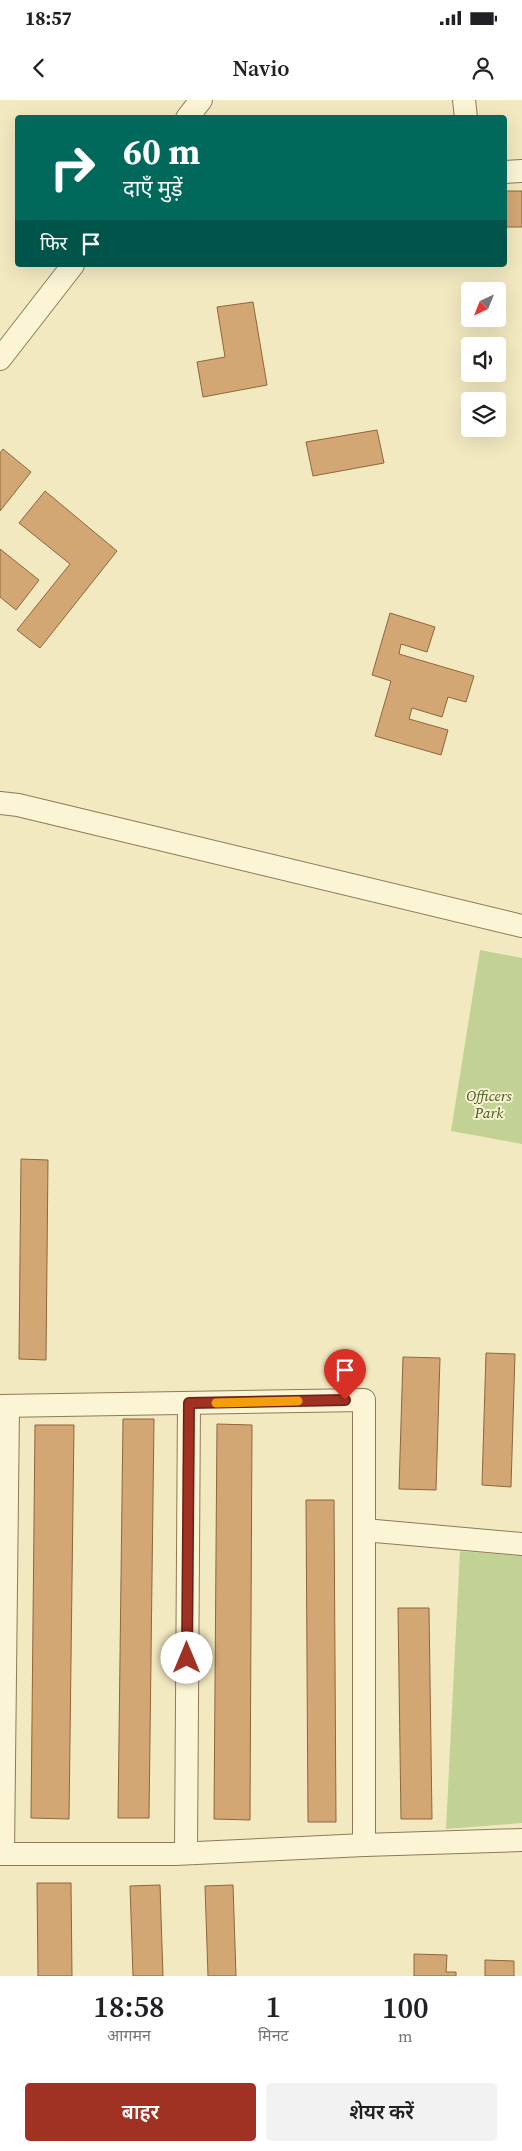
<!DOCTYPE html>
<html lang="hi">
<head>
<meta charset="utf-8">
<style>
  :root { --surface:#fff; --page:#f2f2f2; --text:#202124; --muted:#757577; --accent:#a13122 }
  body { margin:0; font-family:"Source Serif 4","Noto Sans Devanagari",serif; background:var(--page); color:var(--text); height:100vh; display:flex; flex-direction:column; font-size:19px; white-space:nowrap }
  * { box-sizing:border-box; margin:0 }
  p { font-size:16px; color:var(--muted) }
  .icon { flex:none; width:28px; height:28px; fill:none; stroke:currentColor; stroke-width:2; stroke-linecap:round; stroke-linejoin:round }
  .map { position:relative; height:1876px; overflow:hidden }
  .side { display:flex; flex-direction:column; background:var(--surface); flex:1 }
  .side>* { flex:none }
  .banner { position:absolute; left:15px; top:15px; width:492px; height:152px; border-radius:5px; box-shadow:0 5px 20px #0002; background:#00695c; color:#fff; overflow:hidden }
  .needle { width:32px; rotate:223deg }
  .buttons { position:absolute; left:461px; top:182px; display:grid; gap:10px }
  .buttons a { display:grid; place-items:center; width:45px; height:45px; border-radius:5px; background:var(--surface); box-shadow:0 5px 20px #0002; font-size:25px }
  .pin { position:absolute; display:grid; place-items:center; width:42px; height:42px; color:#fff; margin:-51px -21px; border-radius:50% 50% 50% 0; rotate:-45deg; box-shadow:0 0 5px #0007 }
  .pin .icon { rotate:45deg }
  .me { position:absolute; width:55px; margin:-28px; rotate:0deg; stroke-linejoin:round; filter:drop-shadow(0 0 4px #0008) }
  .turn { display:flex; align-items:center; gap:18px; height:105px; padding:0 25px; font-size:22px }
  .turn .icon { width:65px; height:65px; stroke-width:2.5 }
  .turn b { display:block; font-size:35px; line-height:42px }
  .then { display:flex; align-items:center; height:48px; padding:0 25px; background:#0003; gap:10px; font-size:19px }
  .eta { display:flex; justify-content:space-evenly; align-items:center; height:85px; text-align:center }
  .eta b { font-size:30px; font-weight:600; line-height:35px }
  .cta { display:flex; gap:10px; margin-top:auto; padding:10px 25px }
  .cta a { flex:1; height:58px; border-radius:5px; background:var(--accent); color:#fff; font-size:20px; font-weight:600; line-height:58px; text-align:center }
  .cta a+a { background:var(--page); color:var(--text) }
  .status { display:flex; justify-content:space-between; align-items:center; height:35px; padding:0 25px; background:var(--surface); direction:ltr }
  .status svg { height:14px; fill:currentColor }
  header { display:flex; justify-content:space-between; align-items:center; height:65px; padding:0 25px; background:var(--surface); font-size:22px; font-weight:600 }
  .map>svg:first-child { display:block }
  .green { fill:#c2d194 }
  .building { fill:#d3a774; stroke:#8e663b }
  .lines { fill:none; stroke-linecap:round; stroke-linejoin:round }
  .street-casing { stroke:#8d7a57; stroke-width:24 }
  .street { stroke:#fbf5d5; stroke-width:22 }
  .route-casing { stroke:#692016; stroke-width:12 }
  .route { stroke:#a13122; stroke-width:9 }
  .slow { stroke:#f59e0b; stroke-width:9 }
  .labels { text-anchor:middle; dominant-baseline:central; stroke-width:4; stroke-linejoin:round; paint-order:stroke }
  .park-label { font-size:15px; font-style:italic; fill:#445921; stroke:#f8f2d1 }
</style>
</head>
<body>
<div class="status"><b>18:57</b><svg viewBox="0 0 49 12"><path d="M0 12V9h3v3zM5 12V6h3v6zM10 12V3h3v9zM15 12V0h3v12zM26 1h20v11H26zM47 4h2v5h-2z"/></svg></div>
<header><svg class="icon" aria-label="back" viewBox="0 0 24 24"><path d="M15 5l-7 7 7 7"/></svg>Navio<svg class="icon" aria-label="person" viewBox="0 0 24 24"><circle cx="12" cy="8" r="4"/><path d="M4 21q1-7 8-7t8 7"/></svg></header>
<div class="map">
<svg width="522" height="1876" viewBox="0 0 522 1876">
  <rect width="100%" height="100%" fill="#f2e9c1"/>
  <g class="green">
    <polygon points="480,850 522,858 522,1044 451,1031"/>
    <polygon points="460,1451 522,1456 522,1723 446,1729"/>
  </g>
  <g class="building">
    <rect x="505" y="91" width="17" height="36"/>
    <polygon points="253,202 267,285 203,297 197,262 225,257 217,207"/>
    <polygon points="377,330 384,363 313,376 306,342"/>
    <polygon points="3,349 31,372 0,411 0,353"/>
    <polygon points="45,391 117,451 40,548 17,530 70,464 19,423"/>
    <polygon points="0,449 39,480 16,510 0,497"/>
    <polygon points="390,513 435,527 427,552 401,544 399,554 474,576 466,602 448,597 442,617 412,608 409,619 448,630 441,655 375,636 391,581 372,575"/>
    <polygon points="21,1059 48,1060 46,1260 19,1259"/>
    <polygon points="486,1253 515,1254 511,1387 482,1385"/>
    <polygon points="403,1257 440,1258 436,1390 399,1389"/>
    <polygon points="123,1319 154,1319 149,1718 118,1718"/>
    <polygon points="217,1324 252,1325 250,1720 214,1719"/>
    <polygon points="35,1325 74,1325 69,1719 31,1718"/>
    <polygon points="306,1400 334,1400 336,1722 308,1722"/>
    <polygon points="398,1508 429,1508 432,1719 401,1719"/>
    <polygon points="37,1783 71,1783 72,1876 38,1876"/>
    <polygon points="160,1785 163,1876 133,1876 130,1786"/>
    <polygon points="233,1785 236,1876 208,1876 205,1786"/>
    <polygon points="414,1854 447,1855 446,1872 456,1872 456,1876 414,1876"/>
    <polygon points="485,1860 514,1861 514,1876 485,1876"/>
  </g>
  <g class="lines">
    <defs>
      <g id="street">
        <polyline points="464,0 466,18"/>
        <polyline points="187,18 201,0"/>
        <polyline points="505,72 522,71"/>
        <polyline points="0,259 73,165"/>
        <polyline points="0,703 18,705 522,826"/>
        <polyline points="0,1306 364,1300 364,1745"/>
        <polyline points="364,1430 522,1444"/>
        <polyline points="3,1753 8,1307"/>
        <polyline points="186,1753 189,1303"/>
        <polyline points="0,1754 175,1754 364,1745 522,1740"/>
      </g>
    </defs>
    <use href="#street" class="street-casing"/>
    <use href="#street" class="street"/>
  </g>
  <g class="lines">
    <defs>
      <polyline id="route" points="187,1558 189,1303 345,1300"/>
    </defs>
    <use href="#route" class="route-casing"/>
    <use href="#route" class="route"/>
    <polyline class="slow" points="216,1303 298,1301"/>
  </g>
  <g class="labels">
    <g class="park-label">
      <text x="489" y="995">Officers<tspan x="489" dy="17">Park</tspan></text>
    </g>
  </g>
</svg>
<div class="buttons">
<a><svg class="needle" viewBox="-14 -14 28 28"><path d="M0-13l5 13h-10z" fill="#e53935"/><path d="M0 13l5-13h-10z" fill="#757577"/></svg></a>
<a><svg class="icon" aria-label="sound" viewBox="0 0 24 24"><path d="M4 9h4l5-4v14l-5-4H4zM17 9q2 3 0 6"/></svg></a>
<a><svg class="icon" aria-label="layers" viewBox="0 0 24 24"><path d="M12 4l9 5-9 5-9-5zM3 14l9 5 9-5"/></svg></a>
</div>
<div class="pin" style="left:345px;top:1300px;background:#d93025"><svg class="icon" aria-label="arrive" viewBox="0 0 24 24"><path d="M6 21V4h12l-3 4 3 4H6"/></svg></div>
<svg class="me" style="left:187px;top:1558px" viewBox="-20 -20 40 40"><circle r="19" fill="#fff"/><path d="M0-13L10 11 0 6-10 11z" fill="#a13122"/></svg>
<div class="banner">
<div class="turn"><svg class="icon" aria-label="right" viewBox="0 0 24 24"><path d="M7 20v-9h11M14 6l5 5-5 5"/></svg><div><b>60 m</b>दाएँ मुड़ें</div></div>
<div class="then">फिर<svg class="icon" aria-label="arrive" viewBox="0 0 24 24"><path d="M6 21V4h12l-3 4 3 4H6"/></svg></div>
</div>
</div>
<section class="side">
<div class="eta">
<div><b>18:58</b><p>आगमन</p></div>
<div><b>1</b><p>मिनट</p></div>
<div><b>100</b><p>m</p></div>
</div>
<div class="cta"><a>बाहर</a><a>शेयर करें</a></div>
</section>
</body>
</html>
